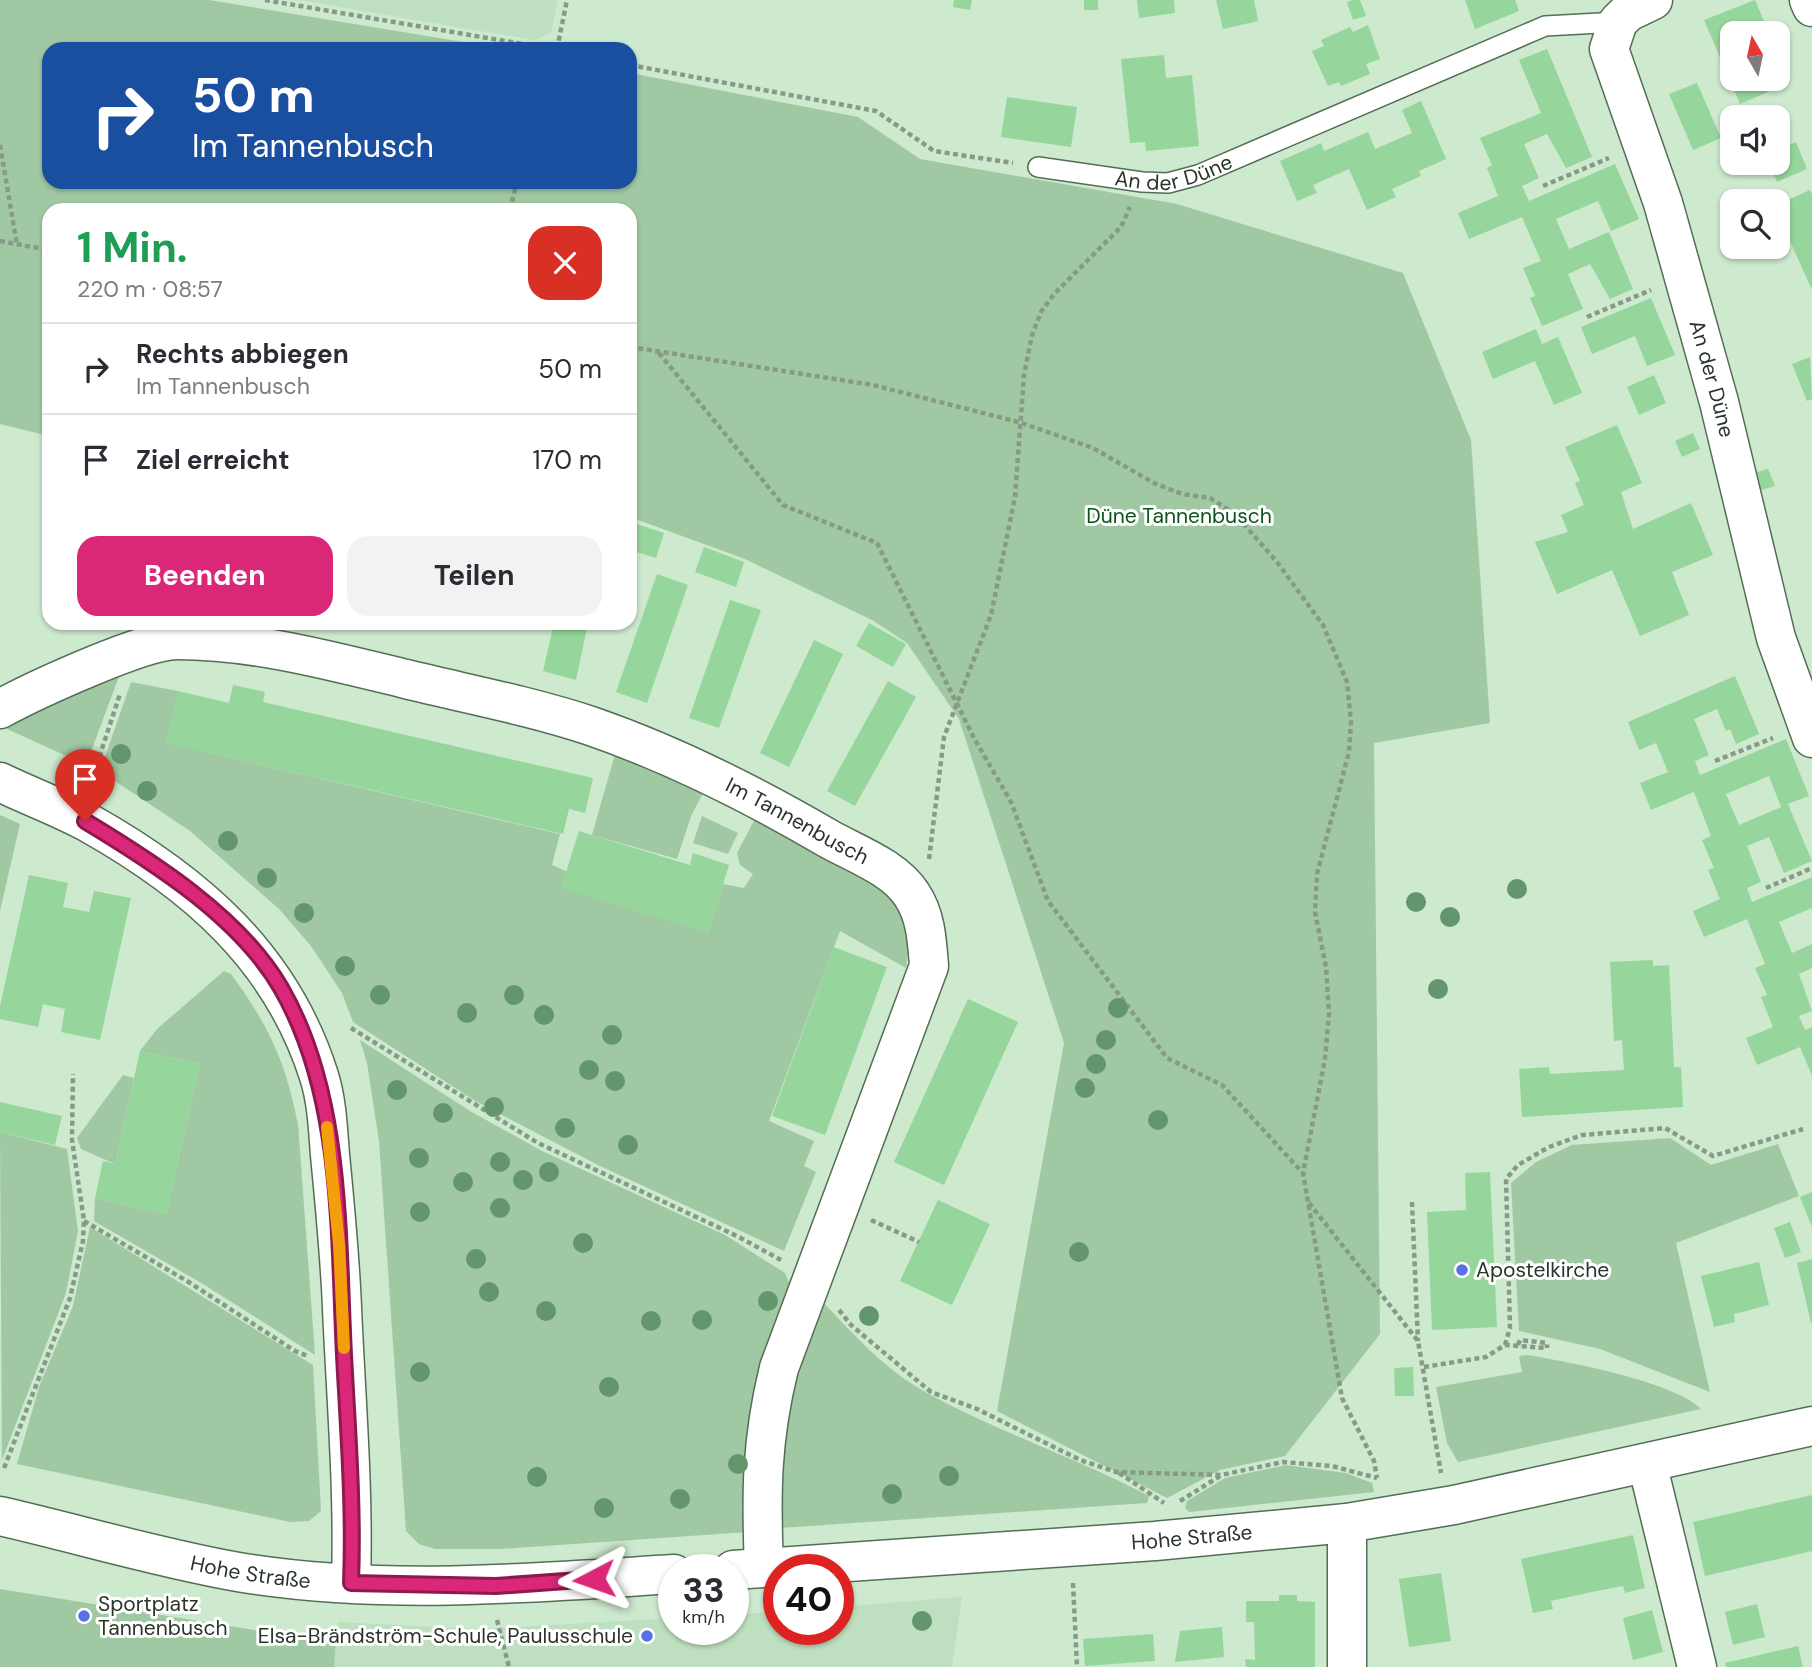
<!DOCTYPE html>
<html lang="de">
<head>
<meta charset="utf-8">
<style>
  :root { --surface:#fff; --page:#f2f2f3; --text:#2b2b33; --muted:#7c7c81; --line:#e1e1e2; --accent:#db2777 }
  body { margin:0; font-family:"DM Sans",sans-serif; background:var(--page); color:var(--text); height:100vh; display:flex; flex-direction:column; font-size:26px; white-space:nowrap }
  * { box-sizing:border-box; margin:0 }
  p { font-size:23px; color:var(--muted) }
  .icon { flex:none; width:38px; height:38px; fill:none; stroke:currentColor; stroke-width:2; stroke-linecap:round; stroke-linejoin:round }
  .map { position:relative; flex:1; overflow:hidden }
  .sheet { position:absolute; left:42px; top:203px; width:595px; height:427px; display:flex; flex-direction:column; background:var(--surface); border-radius:21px; box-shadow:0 2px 5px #0004 }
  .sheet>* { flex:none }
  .hud { position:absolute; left:42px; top:42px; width:595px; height:147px; border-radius:21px; box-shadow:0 2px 5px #0004; background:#1a4fa0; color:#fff; overflow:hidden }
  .needle { width:46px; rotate:351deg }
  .buttons { position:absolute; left:1720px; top:21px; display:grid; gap:14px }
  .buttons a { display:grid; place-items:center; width:70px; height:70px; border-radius:14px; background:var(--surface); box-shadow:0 2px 5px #0004; font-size:35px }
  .speed { position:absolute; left:658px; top:1554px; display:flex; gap:14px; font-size:35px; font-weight:700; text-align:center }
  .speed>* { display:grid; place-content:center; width:91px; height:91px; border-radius:50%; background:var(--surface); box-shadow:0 2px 5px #0004; line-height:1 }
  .speed small { font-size:18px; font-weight:400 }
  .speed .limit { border:10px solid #d22; background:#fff; color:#111 }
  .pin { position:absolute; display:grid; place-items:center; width:60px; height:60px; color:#fff; margin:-72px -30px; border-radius:50% 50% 50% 0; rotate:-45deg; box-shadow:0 0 7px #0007 }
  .pin .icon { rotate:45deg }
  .me { position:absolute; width:77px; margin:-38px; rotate:266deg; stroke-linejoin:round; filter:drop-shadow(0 0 5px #0008) }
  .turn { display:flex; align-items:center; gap:24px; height:147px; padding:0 35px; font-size:32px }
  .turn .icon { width:91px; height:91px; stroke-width:2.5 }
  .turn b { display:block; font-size:49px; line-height:60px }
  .round { display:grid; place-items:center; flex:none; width:74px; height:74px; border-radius:21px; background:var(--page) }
  .summary { display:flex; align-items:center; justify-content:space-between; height:119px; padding:0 35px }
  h1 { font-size:42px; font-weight:700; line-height:52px; color:#1e9e55 }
  .button { display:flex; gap:14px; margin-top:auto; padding:14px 35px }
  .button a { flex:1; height:80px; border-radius:21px; background:var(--accent); color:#fff; font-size:28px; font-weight:700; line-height:80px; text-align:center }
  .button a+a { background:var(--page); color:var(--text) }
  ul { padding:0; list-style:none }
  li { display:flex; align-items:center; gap:21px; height:91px; padding:0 35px; border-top:2px solid var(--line) }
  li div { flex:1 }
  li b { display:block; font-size:26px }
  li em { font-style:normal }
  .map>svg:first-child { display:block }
  .built { fill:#bee0c0 }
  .green { fill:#a0c9a3 }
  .building { fill:#96d69c; fill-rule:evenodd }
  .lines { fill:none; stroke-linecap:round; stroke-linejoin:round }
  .service-casing { stroke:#546e56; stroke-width:22 }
  .minor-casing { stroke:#546e56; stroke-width:41 }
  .tertiary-casing { stroke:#546e56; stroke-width:41 }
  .path { stroke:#869a86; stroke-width:4.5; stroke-dasharray:5 3.5; stroke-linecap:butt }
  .service { stroke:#fff; stroke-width:19 }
  .minor { stroke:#fff; stroke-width:38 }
  .tertiary { stroke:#fff; stroke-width:38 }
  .tree { fill:#63966d }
  .route-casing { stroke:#8e194d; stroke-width:18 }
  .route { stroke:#db2777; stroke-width:12 }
  .slow { stroke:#f59e0b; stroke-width:12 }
  .poi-dot { fill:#5771e7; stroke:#fff; stroke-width:2.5 }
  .labels { text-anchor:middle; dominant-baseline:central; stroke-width:6; stroke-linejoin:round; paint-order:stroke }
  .street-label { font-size:21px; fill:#2a352a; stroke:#fff }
  .park-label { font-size:21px; fill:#0c521d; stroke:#fff }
  .poi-label { font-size:21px; fill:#2a352a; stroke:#fff; text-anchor:start }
</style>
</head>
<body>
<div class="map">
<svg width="1812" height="1667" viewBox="0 0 1812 1667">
  <rect width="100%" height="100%" fill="#cde9ce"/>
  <g class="built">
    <polygon points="299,0 558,0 551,33 534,40"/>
    <polygon points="962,1597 952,1667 334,1667 338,1622 479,1629 674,1618 674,1629 733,1629 733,1615 779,1611 779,1629 838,1629 838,1607"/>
  </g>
  <g class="green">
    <polygon points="0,0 209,0 506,49 49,49 49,182 630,182 630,73 858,117 920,159 1177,204 1403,273 1471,440 1490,723 1374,743 1380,1334 1285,1456 1220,1470 1167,1498 997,1411 1064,1043 959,719 907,643 872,620 745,559 630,517 630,210 49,210 49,436 0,424"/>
    <polygon points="120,674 86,765 5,728 0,729 0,721"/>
    <path d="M131 682 178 691 167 743 560 834 552 865 708 933 723 884 744 888 753 874 740 865 737 853 756 817C788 835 883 880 899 910 908 929 909 948 906 968L840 931 769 1121 814 1141 804 1166 816 1172 784 1251 600 1166 477 1102 353 1022 342 993 311 946 279 909 190 831 100 771Z"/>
    <polygon points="615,754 705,789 691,816 677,859 592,835"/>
    <polygon points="0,815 20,824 0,911"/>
    <polygon points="702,816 738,833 728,854 693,843"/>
    <path d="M224 971 231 974C269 1026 285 1060 298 1124L315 1355 203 1284 94 1221 95 1198 166 1214 200 1064 140 1051 157 1029Z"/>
    <polygon points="360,1040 470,1111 542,1151 725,1235 785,1273 791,1287 748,1532 499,1549 435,1549 419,1544 406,1531 379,1141 367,1063"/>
    <polygon points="123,1075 134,1078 115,1164 81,1149 77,1138"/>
    <polygon points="0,1132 67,1149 78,1231 66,1293 2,1460"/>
    <polygon points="1670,1138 1711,1165 1778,1144 1799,1196 1676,1243 1710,1392 1600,1349 1519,1331 1511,1183 1536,1162 1572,1145"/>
    <polygon points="90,1227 313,1365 321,1511 309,1521 290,1522 17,1464 39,1387 73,1306"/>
    <path d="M816 1295C850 1330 883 1369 927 1393 998 1432 1077 1458 1149 1496L1147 1503 780 1528 774 1472Z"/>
    <path d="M1528 1355C1568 1362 1673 1381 1701 1409L1458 1462 1447 1443 1436 1387 1522 1372 1519 1356Z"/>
    <polygon points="1286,1465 1346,1473 1372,1483 1374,1492 1189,1512 1185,1508 1187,1501 1225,1478"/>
    <polygon points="0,1589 336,1643 334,1667 0,1667"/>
  </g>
  <g class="building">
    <polygon points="954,0 972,0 970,10 953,7"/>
    <rect x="1084" y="0" width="14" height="10"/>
    <polygon points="1137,0 1174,0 1175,13 1139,18"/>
    <polygon points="1216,0 1254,0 1258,21 1223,29"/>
    <polygon points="1353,0 1360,0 1366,16 1353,20 1347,2"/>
    <polygon points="1465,0 1515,0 1519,11 1475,29"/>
    <polygon points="1755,0 1769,33 1732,33 1732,79 1763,79 1768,92 1740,104 1704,20"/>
    <polygon points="1368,25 1380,59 1366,64 1370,74 1341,86 1339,82 1328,86 1312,51 1324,46 1321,40 1350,27 1353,32"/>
    <polygon points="1547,49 1592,157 1566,168 1547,134 1524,144 1539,178 1522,186 1529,201 1615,164 1639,219 1611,231 1598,201 1556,219 1569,249 1609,232 1633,289 1610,299 1590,264 1568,274 1583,309 1542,326 1530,298 1535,296 1523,268 1541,261 1522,217 1469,239 1458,213 1498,196 1487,168 1492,165 1480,138 1541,113 1519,60"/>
    <polygon points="1778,54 1785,70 1778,73"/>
    <polygon points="1164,55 1166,78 1192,75 1199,146 1146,151 1145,142 1130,143 1121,59"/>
    <polygon points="1697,83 1721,138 1693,150 1669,94"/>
    <polygon points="1007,97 1077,107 1071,147 1001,137"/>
    <polygon points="1421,101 1446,159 1419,171 1421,176 1392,189 1396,197 1367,210 1349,169 1313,185 1317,193 1297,201 1280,161 1321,143 1324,151 1368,132 1375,149 1412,133 1402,110"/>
    <polygon points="1796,142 1807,169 1777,182 1770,163 1778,163 1778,149"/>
    <polygon points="1810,190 1812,195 1812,290 1780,219 1787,217 1781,203"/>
    <polygon points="1651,298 1675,355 1647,366 1635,336 1592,354 1581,327"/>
    <polygon points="1536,329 1542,344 1558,337 1582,393 1554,405 1535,361 1493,379 1482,352"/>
    <polygon points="1810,357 1812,399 1807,401 1792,364"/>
    <polygon points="1654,375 1666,403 1639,415 1627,387"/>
    <polygon points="1617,425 1642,483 1621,492 1633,529 1691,503 1713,555 1672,572 1689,615 1640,636 1612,570 1557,594 1535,542 1568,532 1561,515 1584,505 1575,483 1580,481 1565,447"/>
    <polygon points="1693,433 1700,449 1682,457 1675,441"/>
    <polygon points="1768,469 1775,486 1755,492 1750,474"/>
    <polygon points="630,522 664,533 656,558 630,550"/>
    <polygon points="704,547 744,562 736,587 695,572"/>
    <polygon points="657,574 688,585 647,703 616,692"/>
    <polygon points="730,600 761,610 719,728 689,718"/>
    <polygon points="554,623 588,623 576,680 543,671"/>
    <polygon points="869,623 906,644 893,667 856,646"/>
    <polygon points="814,640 843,654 789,767 760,753"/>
    <path d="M1735 676 1759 734 1736 744 1730 729 1726 731 1717 709 1694 719 1709 755 1695 761 1700 775 1786 739 1809 796 1788 804 1812 861 1784 873 1769 837 1747 846 1761 882 1747 888 1752 902 1812 877V908L1779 922 1792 953 1812 944V968L1799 974 1812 1011 1799 1016 1805 1030 1812 1027V1076L1800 1047 1757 1065 1746 1038 1773 1027 1761 997 1767 995 1755 968 1765 964 1747 919 1704 937 1693 911 1720 899 1708 870 1714 868 1702 840 1711 836 1694 792 1651 810 1640 783 1668 772 1656 743 1639 750 1628 722ZM1769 776 1781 807 1739 825 1726 794Z"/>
    <polygon points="888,681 916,697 855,806 827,791"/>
    <polygon points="233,685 265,692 263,702 593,778 585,813 569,809 563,834 166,743 178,691 229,703"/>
    <polygon points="579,831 690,865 693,853 729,865 708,933 561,888"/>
    <polygon points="29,875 68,883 63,907 89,912 94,891 131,898 100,1040 61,1032 65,1009 43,1004 38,1027 0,1019 0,1006"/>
    <polygon points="834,947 887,967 825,1135 772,1116"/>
    <polygon points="1653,960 1653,966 1669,965 1674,1067 1681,1067 1683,1107 1522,1117 1519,1069 1549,1067 1550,1074 1624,1070 1622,1040 1614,1041 1610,962"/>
    <polygon points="968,999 1018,1022 944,1185 894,1162"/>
    <polygon points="140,1051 200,1064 166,1214 95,1198 103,1161 115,1164"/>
    <polygon points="0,1102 62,1116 55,1145 0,1132"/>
    <polygon points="1490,1172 1497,1327 1432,1330 1427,1212 1466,1210 1465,1173"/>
    <polygon points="1812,1192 1812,1227 1800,1197"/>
    <polygon points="938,1200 990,1224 952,1305 900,1281"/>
    <polygon points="1790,1222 1801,1252 1785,1258 1774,1228"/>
    <polygon points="1812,1259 1812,1323 1811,1323 1797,1263"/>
    <polygon points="1759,1262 1769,1305 1734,1314 1735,1322 1714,1327 1701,1276"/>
    <polygon points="1413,1367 1414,1396 1395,1396 1394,1368"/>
    <polygon points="1812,1495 1812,1551 1705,1576 1693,1522"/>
    <polygon points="1633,1535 1645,1588 1625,1593 1623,1586 1587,1593 1551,1601 1553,1609 1533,1613 1521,1559"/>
    <polygon points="1441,1573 1451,1641 1409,1647 1399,1579"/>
    <polygon points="1279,1595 1297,1595 1297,1601 1315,1602 1315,1667 1246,1667 1245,1659 1255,1660 1254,1622 1246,1622 1246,1601 1279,1601"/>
    <polygon points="1757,1604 1765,1637 1733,1645 1725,1612"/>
    <polygon points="1652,1610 1663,1652 1633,1660 1623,1618"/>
    <polygon points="1222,1627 1224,1657 1175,1662 1180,1631"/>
    <polygon points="1153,1634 1155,1661 1085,1666 1083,1639"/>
    <polygon points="1798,1646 1803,1667 1726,1667 1725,1663"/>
  </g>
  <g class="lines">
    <defs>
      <g id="service">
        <path id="s1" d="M1038 167 1142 182 1168 183 1198 175 1545 26 1618 22"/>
      </g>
      <g id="minor">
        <path id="s2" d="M1653 0 1628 12 1618 22 1609 49 1663 203 1719 402 1776 638 1812 738"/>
        <path id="s3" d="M0 709C33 691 143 640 177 640 254 640 332 661 406 679 467 694 531 706 591 726 675 755 752 794 829 839 856 854 895 868 912 895 926 916 927 941 929 966L779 1368C761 1441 761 1494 764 1568"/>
        <path d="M0 782C29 796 59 807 87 822 194 882 281 956 319 1076 327 1101 328 1130 330 1155 335 1206 340 1257 342 1308 346 1399 354 1491 351 1583"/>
        <polyline points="1647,1463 1697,1667"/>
        <polyline points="1347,1523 1347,1667"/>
      </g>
      <g id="tertiary">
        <polyline points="1809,0 1812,7"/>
        <path id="s4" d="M0 1516C79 1534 158 1558 238 1572 383 1596 529 1583 674 1574"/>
        <path id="s5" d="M733 1570 1155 1541 1347 1523 1454 1505 1812 1426"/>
      </g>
    </defs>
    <use href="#service" class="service-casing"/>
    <use href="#minor" class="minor-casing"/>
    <use href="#tertiary" class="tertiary-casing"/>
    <g class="path">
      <polyline points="265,0 552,49"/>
      <polyline points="557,49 567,0"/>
      <polyline points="630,65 876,111 934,151 1013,163"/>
      <polyline points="0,145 17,245"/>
      <polyline points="1543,186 1609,158"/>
      <polyline points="510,210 517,182"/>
      <polyline points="0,241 49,250"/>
      <polyline points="1587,317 1651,290"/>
      <polyline points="630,347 873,385 1022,423 1093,448 1154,483 1182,494 1210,498 1235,514 1277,562 1323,625 1347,682 1351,721 1349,752 1317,874 1315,912 1326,967 1329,1014 1325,1059 1303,1173 1342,1398 1374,1461 1377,1478"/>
      <polyline points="659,353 783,505 877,543 974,738 1011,802 1048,901 1167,1058 1222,1085 1302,1172"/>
      <polyline points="1715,761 1773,738"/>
      <polyline points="94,773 120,694"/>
      <polyline points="929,859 944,737 991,615 1015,497 1024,375 1032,335 1041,312 1054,294 1121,227 1130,207"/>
      <polyline points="1766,888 1812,868"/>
      <polyline points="351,1028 538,1143 737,1236 781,1260"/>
      <polyline points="1412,1202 1418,1341"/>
      <polyline points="1309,1203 1418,1341 1441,1473"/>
      <polyline points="871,1220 919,1242"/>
      <polyline points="84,1221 187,1281 295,1351 308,1356"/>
      <polyline points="839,1310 851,1325 931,1392 977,1409 1080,1460 1116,1472 1221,1475 1283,1462 1332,1466 1377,1478"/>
      <polyline points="1505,1345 1510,1328 1506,1179 1518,1165 1549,1147 1582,1135 1665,1128 1713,1156 1803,1129"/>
      <polyline points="1518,1345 1520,1340 1547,1343 1547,1348"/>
      <polyline points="1424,1367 1486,1357 1505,1345 1547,1348"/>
      <polyline points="4,1468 70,1298 83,1241 84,1221 72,1140 73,1074"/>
      <polyline points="1119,1473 1164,1503"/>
      <polyline points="1180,1501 1220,1476"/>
      <polyline points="1073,1583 1077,1667"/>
      <polyline points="497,1620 509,1667"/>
    </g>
    <use href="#service" class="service"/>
    <use href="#minor" class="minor"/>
    <use href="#tertiary" class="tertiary"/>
  </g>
  <g class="tree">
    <circle cx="121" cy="754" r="10"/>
    <circle cx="147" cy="791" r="10"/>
    <circle cx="228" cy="841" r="10"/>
    <circle cx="267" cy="878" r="10"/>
    <circle cx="1517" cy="889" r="10"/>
    <circle cx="1416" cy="902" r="10"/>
    <circle cx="304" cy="913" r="10"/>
    <circle cx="1450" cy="917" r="10"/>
    <circle cx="345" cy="966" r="10"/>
    <circle cx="1438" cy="989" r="10"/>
    <circle cx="380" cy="995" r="10"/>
    <circle cx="514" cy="995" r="10"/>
    <circle cx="1118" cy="1008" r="10"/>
    <circle cx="467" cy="1013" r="10"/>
    <circle cx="544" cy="1015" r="10"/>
    <circle cx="612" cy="1035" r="10"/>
    <circle cx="1106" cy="1040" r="10"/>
    <circle cx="1096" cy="1064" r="10"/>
    <circle cx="589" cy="1070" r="10"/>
    <circle cx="615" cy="1081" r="10"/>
    <circle cx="1085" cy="1088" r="10"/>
    <circle cx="397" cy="1090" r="10"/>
    <circle cx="494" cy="1107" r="10"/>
    <circle cx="443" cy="1113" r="10"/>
    <circle cx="1158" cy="1120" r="10"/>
    <circle cx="565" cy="1128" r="10"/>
    <circle cx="628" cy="1145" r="10"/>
    <circle cx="419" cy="1158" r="10"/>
    <circle cx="500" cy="1162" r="10"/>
    <circle cx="549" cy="1172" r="10"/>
    <circle cx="523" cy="1180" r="10"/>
    <circle cx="463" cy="1182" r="10"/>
    <circle cx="500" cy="1208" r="10"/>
    <circle cx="420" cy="1212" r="10"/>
    <circle cx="583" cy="1243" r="10"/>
    <circle cx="1079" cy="1252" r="10"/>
    <circle cx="476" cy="1259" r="10"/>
    <circle cx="489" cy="1292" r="10"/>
    <circle cx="768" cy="1301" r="10"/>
    <circle cx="546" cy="1311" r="10"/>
    <circle cx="869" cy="1316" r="10"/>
    <circle cx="702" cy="1320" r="10"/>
    <circle cx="651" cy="1321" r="10"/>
    <circle cx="420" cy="1372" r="10"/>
    <circle cx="609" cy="1387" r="10"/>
    <circle cx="738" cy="1464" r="10"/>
    <circle cx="949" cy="1476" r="10"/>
    <circle cx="537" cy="1477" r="10"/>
    <circle cx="892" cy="1494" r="10"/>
    <circle cx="680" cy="1499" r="10"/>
    <circle cx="604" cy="1508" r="10"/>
    <circle cx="922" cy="1621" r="10"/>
  </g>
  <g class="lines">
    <defs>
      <path id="route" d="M85 821C153 862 240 917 281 988 343 1095 338 1234 344 1355 348 1431 354 1507 351 1583L496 1586 594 1579"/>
    </defs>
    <use href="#route" class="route-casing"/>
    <use href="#route" class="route"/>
    <polyline class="slow" points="327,1127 339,1244 344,1348"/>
  </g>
  <g class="poi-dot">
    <circle cx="1462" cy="1270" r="7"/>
    <circle cx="84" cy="1616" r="7"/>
    <circle cx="647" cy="1636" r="7"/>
  </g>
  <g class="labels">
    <g class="street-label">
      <text stroke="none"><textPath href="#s1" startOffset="138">An der Düne</textPath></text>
      <text stroke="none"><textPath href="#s2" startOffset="416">An der Düne</textPath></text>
      <text stroke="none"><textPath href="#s3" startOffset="842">Im Tannenbusch</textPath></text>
      <text stroke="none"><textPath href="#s5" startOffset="460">Hohe Straße</textPath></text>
      <text stroke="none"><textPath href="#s4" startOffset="257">Hohe Straße</textPath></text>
    </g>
    <g class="park-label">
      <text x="1179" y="516">Düne Tannenbusch</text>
    </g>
    <g class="poi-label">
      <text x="1476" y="1270">Apostelkirche</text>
      <text x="98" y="1604">Sportplatz<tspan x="98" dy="24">Tannenbusch</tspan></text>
      <text x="633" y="1636" text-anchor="end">Elsa-Brändström-Schule, Paulusschule</text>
    </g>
  </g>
</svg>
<div class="buttons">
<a><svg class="needle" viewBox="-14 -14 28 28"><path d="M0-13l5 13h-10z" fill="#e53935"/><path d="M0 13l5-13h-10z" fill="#7c7c81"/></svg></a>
<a><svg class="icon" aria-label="sound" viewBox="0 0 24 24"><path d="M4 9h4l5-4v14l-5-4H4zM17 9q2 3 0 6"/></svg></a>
<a><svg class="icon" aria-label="search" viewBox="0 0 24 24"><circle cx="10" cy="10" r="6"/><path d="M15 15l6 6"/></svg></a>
</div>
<div class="speed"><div>33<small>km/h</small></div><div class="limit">40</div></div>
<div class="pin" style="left:85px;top:821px;background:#d93025"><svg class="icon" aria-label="arrive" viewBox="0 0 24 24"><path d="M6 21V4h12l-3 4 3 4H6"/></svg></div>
<svg class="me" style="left:594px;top:1579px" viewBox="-20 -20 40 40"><path d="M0-17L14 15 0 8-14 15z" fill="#db2777" stroke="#fff" stroke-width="4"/></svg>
<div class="hud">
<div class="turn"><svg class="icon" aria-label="right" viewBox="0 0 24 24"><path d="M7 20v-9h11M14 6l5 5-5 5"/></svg><div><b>50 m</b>Im Tannenbusch</div></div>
</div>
<section class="sheet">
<div class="summary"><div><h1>1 Min.</h1><p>220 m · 08:57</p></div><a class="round" style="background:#d93025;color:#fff"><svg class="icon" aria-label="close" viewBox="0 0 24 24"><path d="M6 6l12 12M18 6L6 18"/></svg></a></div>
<ul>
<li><svg class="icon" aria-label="right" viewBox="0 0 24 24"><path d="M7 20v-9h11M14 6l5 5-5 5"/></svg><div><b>Rechts abbiegen</b><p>Im Tannenbusch</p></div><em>50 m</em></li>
<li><svg class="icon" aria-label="arrive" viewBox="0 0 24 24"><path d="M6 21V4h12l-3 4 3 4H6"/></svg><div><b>Ziel erreicht</b></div><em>170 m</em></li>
</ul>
<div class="button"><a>Beenden</a><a>Teilen</a></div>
</section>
</div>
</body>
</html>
